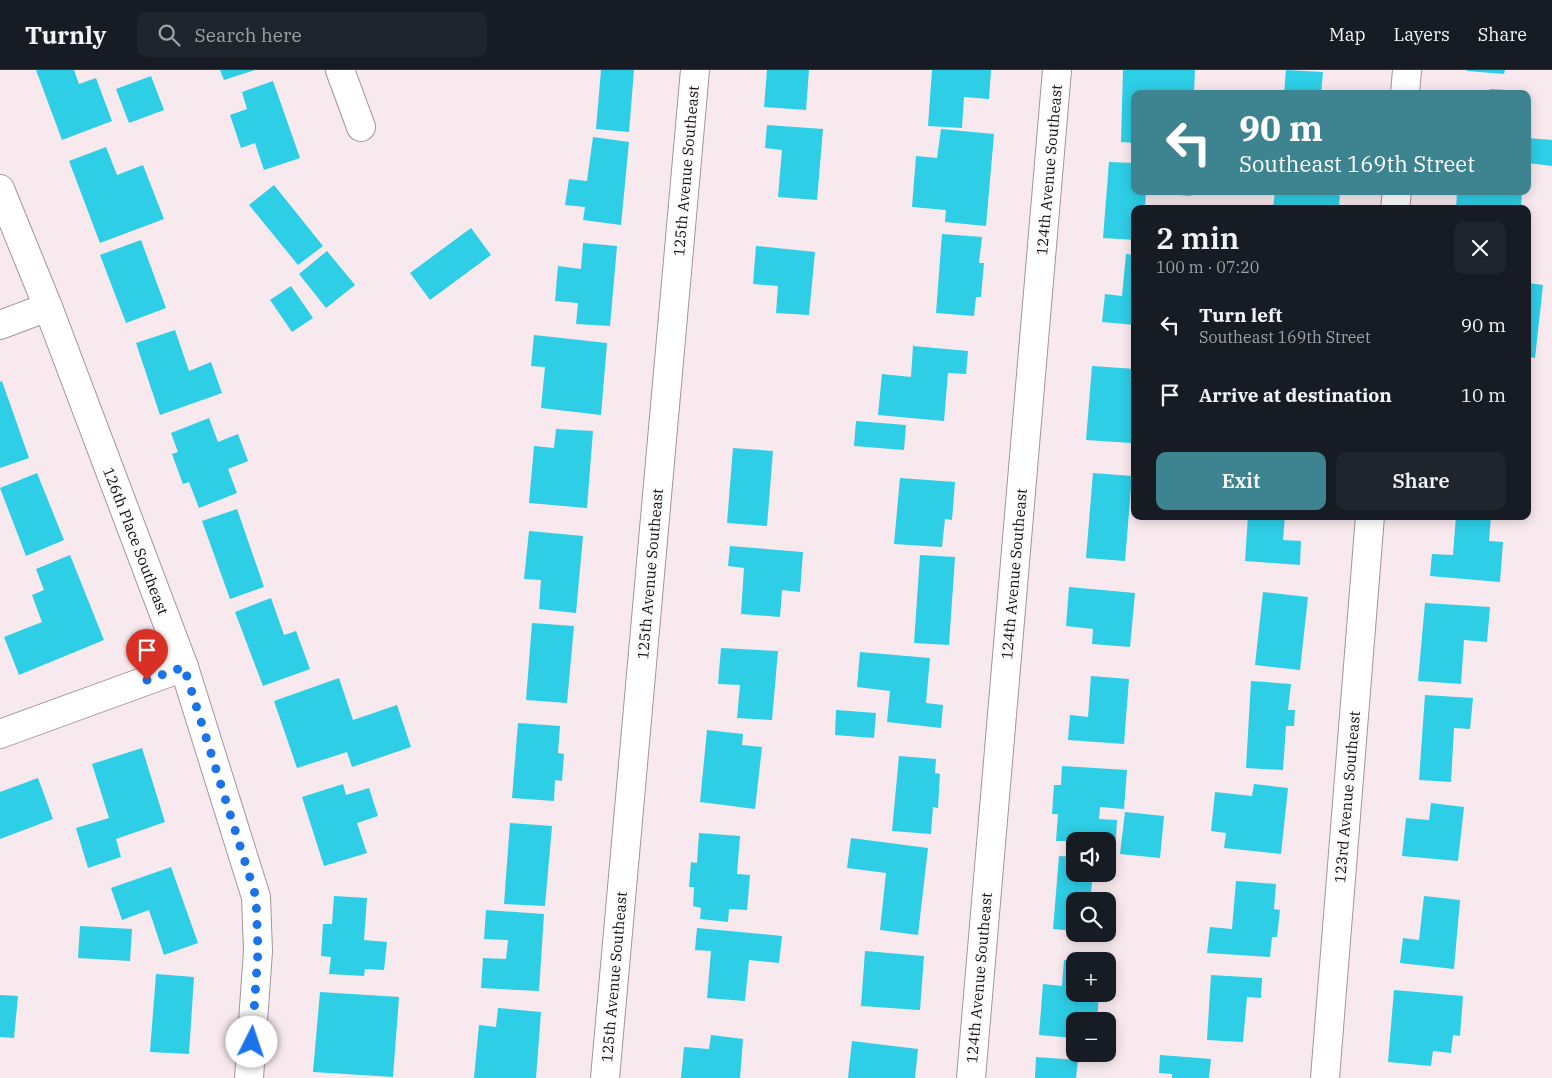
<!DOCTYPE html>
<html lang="en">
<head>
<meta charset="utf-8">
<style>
  :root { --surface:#171b24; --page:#20242c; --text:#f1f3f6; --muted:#9ea1a6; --line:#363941; --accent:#3e8490 }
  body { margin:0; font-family:"IBM Plex Serif",serif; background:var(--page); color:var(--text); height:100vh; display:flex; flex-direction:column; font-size:19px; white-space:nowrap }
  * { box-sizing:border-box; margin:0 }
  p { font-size:16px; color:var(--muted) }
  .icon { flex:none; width:28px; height:28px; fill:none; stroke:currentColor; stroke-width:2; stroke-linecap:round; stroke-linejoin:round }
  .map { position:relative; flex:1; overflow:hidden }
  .panel { position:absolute; left:1131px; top:135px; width:400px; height:315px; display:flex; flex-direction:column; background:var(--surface); border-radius:10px; box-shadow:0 2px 12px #0003 }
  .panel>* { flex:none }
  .top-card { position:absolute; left:1131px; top:20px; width:400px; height:105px; border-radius:10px; box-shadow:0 2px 12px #0003; background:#3e8490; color:#fff; overflow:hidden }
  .tools { position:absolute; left:1066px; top:762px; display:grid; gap:10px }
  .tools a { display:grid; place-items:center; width:50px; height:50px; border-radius:10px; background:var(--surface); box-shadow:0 2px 12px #0003; font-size:25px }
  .pin { position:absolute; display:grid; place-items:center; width:42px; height:42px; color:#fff; margin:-51px -21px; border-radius:50% 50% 50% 0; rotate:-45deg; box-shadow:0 0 5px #0007 }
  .pin .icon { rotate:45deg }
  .me { position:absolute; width:55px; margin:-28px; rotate:4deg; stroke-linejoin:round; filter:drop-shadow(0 0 4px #0008) }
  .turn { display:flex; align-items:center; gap:18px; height:105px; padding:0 25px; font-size:22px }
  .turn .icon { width:65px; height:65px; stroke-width:2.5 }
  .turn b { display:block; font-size:35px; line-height:42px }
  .round { display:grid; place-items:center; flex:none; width:52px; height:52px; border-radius:10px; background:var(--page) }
  .head { display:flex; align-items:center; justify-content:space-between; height:85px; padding:0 25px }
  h1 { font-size:30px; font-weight:600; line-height:38px }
  .action { display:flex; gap:10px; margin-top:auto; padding:10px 25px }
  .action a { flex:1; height:58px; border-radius:10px; background:var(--accent); color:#fff; font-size:20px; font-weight:600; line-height:58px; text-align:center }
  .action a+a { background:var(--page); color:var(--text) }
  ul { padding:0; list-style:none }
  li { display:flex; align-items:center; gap:15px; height:70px; padding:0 25px }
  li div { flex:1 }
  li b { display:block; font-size:19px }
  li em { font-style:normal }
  header { display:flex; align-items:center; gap:30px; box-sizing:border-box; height:70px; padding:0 25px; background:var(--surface); border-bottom:1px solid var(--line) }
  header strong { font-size:24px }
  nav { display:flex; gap:28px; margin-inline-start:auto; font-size:18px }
  .search { width:350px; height:45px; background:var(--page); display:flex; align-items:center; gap:12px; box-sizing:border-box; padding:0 18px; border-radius:10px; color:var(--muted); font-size:19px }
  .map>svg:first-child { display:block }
  .building { fill:#2ecee6 }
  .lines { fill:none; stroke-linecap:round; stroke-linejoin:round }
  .street-casing { stroke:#a3959a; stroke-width:30 }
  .street { stroke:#fff; stroke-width:28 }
  .route { stroke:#1a73e8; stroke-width:9; stroke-dasharray:0 16.2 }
  .labels { text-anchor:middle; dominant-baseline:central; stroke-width:4.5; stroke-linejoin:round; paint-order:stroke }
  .street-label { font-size:15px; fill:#140f10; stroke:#fdfafb }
</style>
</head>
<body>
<header>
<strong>Turnly</strong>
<div class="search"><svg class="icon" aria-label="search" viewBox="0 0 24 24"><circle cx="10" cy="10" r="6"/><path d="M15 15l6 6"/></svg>Search here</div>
<nav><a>Map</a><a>Layers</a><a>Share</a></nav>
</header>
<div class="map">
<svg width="1552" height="1008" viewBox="0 0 1552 1008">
  <rect width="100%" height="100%" fill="#f8e9ee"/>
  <g class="building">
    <polygon points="36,0 74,0 79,14 96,8 112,51 62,70"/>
    <polygon points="220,0 255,0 224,10"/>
    <polygon points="601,0 634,0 629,62 596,59"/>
    <polygon points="767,0 809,0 806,40 764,37"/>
    <polygon points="932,0 991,0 989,29 964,27 962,58 928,56"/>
    <polygon points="1123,0 1195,0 1194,24 1135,24 1135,73 1121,72"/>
    <polygon points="1286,0 1323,2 1321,24 1284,24"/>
    <polygon points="1467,0 1505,0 1504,4 1467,1"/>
    <polygon points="151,6 164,40 129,53 116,19"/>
    <polygon points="273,11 300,88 264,100 255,73 241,78 230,45 247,39 242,22"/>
    <polygon points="1490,19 1527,21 1527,24 1489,24"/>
    <polygon points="767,55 823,59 817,130 778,127 782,80 765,78"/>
    <polygon points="941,59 994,64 986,156 945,152 946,140 912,137 916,86 937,88"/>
    <polygon points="593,67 629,72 621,155 583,150 585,137 565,135 569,109 587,111"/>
    <polygon points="1528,68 1552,70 1552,96 1528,93"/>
    <polygon points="106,77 117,105 143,95 164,149 100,173 69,91"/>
    <polygon points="1109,92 1135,93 1135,121 1146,121 1145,139 1135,139 1135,170 1103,168"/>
    <polygon points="274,115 323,176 298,195 249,135"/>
    <polygon points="1157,121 1192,121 1191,126 1156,123"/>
    <polygon points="1275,121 1340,121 1339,139 1273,139"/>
    <polygon points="1457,121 1522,121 1521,139 1456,139"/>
    <polygon points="471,158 491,185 430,230 410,203"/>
    <polygon points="942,164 982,167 979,193 984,193 981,227 976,227 974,246 936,243"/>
    <polygon points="141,170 166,238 126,253 100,185"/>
    <polygon points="583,173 617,176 610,256 576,254 578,233 555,231 558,196 581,199"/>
    <polygon points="756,176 815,182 809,245 776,243 778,216 753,214"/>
    <polygon points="327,181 355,215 326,238 299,204"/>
    <polygon points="1126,184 1135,185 1135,255 1102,252 1105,224 1122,226"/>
    <polygon points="1528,213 1543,215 1535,288 1528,287"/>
    <polygon points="291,216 313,248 292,262 270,230"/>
    <polygon points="175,260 189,301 211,292 222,323 160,345 136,273"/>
    <polygon points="534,265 607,273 601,345 541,338 545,297 531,296"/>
    <polygon points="913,276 968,281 966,304 948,303 944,351 878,345 882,304 911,307"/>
    <polygon points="1092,296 1135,299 1131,373 1086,370"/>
    <polygon points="2,311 29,388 0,398 0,312"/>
    <polygon points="209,348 218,372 238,364 248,391 228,399 237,423 199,438 189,412 183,414 172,384 178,382 171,363"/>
    <polygon points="856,351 906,355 904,380 854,376"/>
    <polygon points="556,359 593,361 587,438 529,433 534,376 554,378"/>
    <polygon points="733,378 773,381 767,456 727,453"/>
    <polygon points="37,403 64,470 26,486 0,418"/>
    <polygon points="1093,403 1132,406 1125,491 1086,488"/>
    <polygon points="900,408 955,412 952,450 945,449 942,477 894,474"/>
    <polygon points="237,439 264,517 230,529 202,451"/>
    <polygon points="1248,446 1285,446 1283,470 1301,471 1300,495 1245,491"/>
    <polygon points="1456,446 1491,446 1489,471 1503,472 1500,512 1430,506 1432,484 1453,485"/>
    <polygon points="529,461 583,466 576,543 539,539 541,510 524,509"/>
    <polygon points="730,476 803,482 800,522 782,520 780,547 741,544 744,498 728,496"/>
    <polygon points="70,485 104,570 19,605 4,567 42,552 32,525 44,520 36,499"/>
    <polygon points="920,485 955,487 949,575 914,573"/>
    <polygon points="1069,517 1135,523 1130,577 1092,574 1093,559 1066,556"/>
    <polygon points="1263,522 1308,527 1300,600 1255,595"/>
    <polygon points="271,528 284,565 296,561 310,599 263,616 235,542"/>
    <polygon points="1425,533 1490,537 1487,572 1464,570 1461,614 1418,611"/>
    <polygon points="532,553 574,556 567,633 526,630"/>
    <polygon points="721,578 778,581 772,650 737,648 740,615 718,614"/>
    <polygon points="860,582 930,588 926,633 943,635 941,658 887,652 890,621 857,617"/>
    <polygon points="1091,606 1129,609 1124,674 1068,670 1070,645 1088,647"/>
    <polygon points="339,608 353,650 397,635 411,677 352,697 347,682 297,698 274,631"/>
    <polygon points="1251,611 1291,614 1288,640 1295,640 1294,656 1286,656 1283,700 1246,698"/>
    <polygon points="1425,625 1473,628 1470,659 1454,658 1451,712 1419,710"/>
    <polygon points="836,640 876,643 874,668 835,665"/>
    <polygon points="518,653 560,656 558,683 564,684 562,711 555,710 554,731 512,728"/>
    <polygon points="707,660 743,664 742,675 762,677 755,739 700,732"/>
    <polygon points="142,678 165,752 116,769 121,787 88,798 76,758 109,748 92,694"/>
    <polygon points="899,686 936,689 935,703 940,704 938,738 933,737 931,764 892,761"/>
    <polygon points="1062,696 1127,700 1124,739 1100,737 1099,749 1117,750 1115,784 1108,783 1108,771 1056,771 1058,744 1052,744 1054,715 1061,715"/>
    <polygon points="38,708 53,749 0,769 0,722"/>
    <polygon points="343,714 346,725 369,718 378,746 357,753 367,783 324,796 302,727"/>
    <polygon points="1254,714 1288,718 1281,784 1224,778 1226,763 1211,761 1215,722 1252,726"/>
    <polygon points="1431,733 1464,737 1458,791 1402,786 1406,748 1429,750"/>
    <polygon points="1125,742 1164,746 1160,788 1120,784"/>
    <polygon points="510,753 552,756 545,836 504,834"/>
    <polygon points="699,763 740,766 737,804 750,805 747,840 729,839 728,852 700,849 701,838 693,836 694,817 689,817 691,792 697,793"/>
    <polygon points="851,768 928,778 918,865 880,860 886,803 847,798"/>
    <polygon points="1059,786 1075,787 1075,804 1093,804 1090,831 1075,831 1075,861 1053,859"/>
    <polygon points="171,797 198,873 164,885 149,840 122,850 111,818"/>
    <polygon points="1236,811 1276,814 1274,839 1280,840 1277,867 1272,867 1270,887 1207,883 1210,857 1232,859"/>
    <polygon points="334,826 367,828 364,870 387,872 384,900 365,899 364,906 329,904 331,887 321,886 323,854 332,854"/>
    <polygon points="1424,826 1460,830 1454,899 1400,893 1403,868 1419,870"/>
    <polygon points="486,840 544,844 539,921 481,918 483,888 506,889 508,870 484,869"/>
    <polygon points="80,856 132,859 130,891 78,888"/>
    <polygon points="697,858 782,866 779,893 749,890 745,931 707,928 711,881 695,880"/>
    <polygon points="865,881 924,886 920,940 861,936"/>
    <polygon points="1064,890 1075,891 1075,924 1099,924 1097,951 1075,951 1073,968 1039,965 1043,914 1062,916"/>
    <polygon points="156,904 194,907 189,984 150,982"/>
    <polygon points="1211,905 1262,908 1261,928 1247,927 1243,972 1207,970"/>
    <polygon points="1394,920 1463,926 1460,966 1453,965 1451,983 1433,981 1431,996 1388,992"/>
    <polygon points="320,922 399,927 393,1007 313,1002"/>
    <polygon points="0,925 18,926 14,968 0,967"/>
    <polygon points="498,938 541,942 536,1008 474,1008 479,955 496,957"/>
    <polygon points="711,965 743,969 740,1008 681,1008 684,977 709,979"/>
    <polygon points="852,971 918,979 915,1008 848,1008"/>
    <polygon points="1160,985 1211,989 1209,1008 1172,1008 1172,1004 1159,1003"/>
    <polygon points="1036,987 1078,990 1076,1008 1035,1008"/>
  </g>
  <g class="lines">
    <defs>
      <g id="street">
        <polyline points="340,0 361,57"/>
        <polyline points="1405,24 1407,0"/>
        <polyline points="0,119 48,237 184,597 256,827 258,881 249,1008"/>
        <polyline points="1395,139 1397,121"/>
        <polyline points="0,255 48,237"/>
        <polyline points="0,664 184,597"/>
        <polyline points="605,1008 695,0"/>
        <polyline points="971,1008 1057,0"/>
        <polyline points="1325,1008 1370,446"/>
      </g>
    </defs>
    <use href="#street" class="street-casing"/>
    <use href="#street" class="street"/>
  </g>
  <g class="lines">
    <polyline class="route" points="147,610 184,597 256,827 258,881 252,972"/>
  </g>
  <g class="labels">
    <g class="street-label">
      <text transform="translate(1049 100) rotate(-85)">124th Avenue Southeast</text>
      <text transform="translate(686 101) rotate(-85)">125th Avenue Southeast</text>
      <text transform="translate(136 471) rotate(69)">126th Place Southeast</text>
      <text transform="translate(650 504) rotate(-85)">125th Avenue Southeast</text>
      <text transform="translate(1014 504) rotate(-85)">124th Avenue Southeast</text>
      <text transform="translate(1347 727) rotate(-85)">123rd Avenue Southeast</text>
      <text transform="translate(614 907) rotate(-85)">125th Avenue Southeast</text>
      <text transform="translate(979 908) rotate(-85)">124th Avenue Southeast</text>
    </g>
  </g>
</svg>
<div class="tools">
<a><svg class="icon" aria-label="sound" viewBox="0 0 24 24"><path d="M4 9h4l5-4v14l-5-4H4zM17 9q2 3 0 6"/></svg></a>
<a><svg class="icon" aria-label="search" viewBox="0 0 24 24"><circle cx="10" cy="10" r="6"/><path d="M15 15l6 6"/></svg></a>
<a>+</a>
<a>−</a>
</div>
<div class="pin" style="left:147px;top:610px;background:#d93025"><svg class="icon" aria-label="arrive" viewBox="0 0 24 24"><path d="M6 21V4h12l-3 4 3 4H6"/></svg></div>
<svg class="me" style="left:252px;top:972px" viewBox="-20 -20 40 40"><circle r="19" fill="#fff"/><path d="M0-13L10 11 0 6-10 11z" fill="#1a73e8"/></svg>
<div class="top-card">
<div class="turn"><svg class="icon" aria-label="left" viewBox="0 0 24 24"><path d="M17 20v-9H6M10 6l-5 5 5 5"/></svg><div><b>90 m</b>Southeast 169th Street</div></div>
</div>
<section class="panel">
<div class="head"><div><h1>2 min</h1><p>100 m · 07:20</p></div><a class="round"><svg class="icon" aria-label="close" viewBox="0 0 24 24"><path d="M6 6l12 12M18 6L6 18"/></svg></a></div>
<ul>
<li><svg class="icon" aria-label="left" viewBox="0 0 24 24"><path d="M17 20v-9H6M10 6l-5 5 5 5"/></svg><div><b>Turn left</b><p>Southeast 169th Street</p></div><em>90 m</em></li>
<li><svg class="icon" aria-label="arrive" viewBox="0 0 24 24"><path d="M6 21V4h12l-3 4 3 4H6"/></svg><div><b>Arrive at destination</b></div><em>10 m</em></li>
</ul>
<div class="action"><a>Exit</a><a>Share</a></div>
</section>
</div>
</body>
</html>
